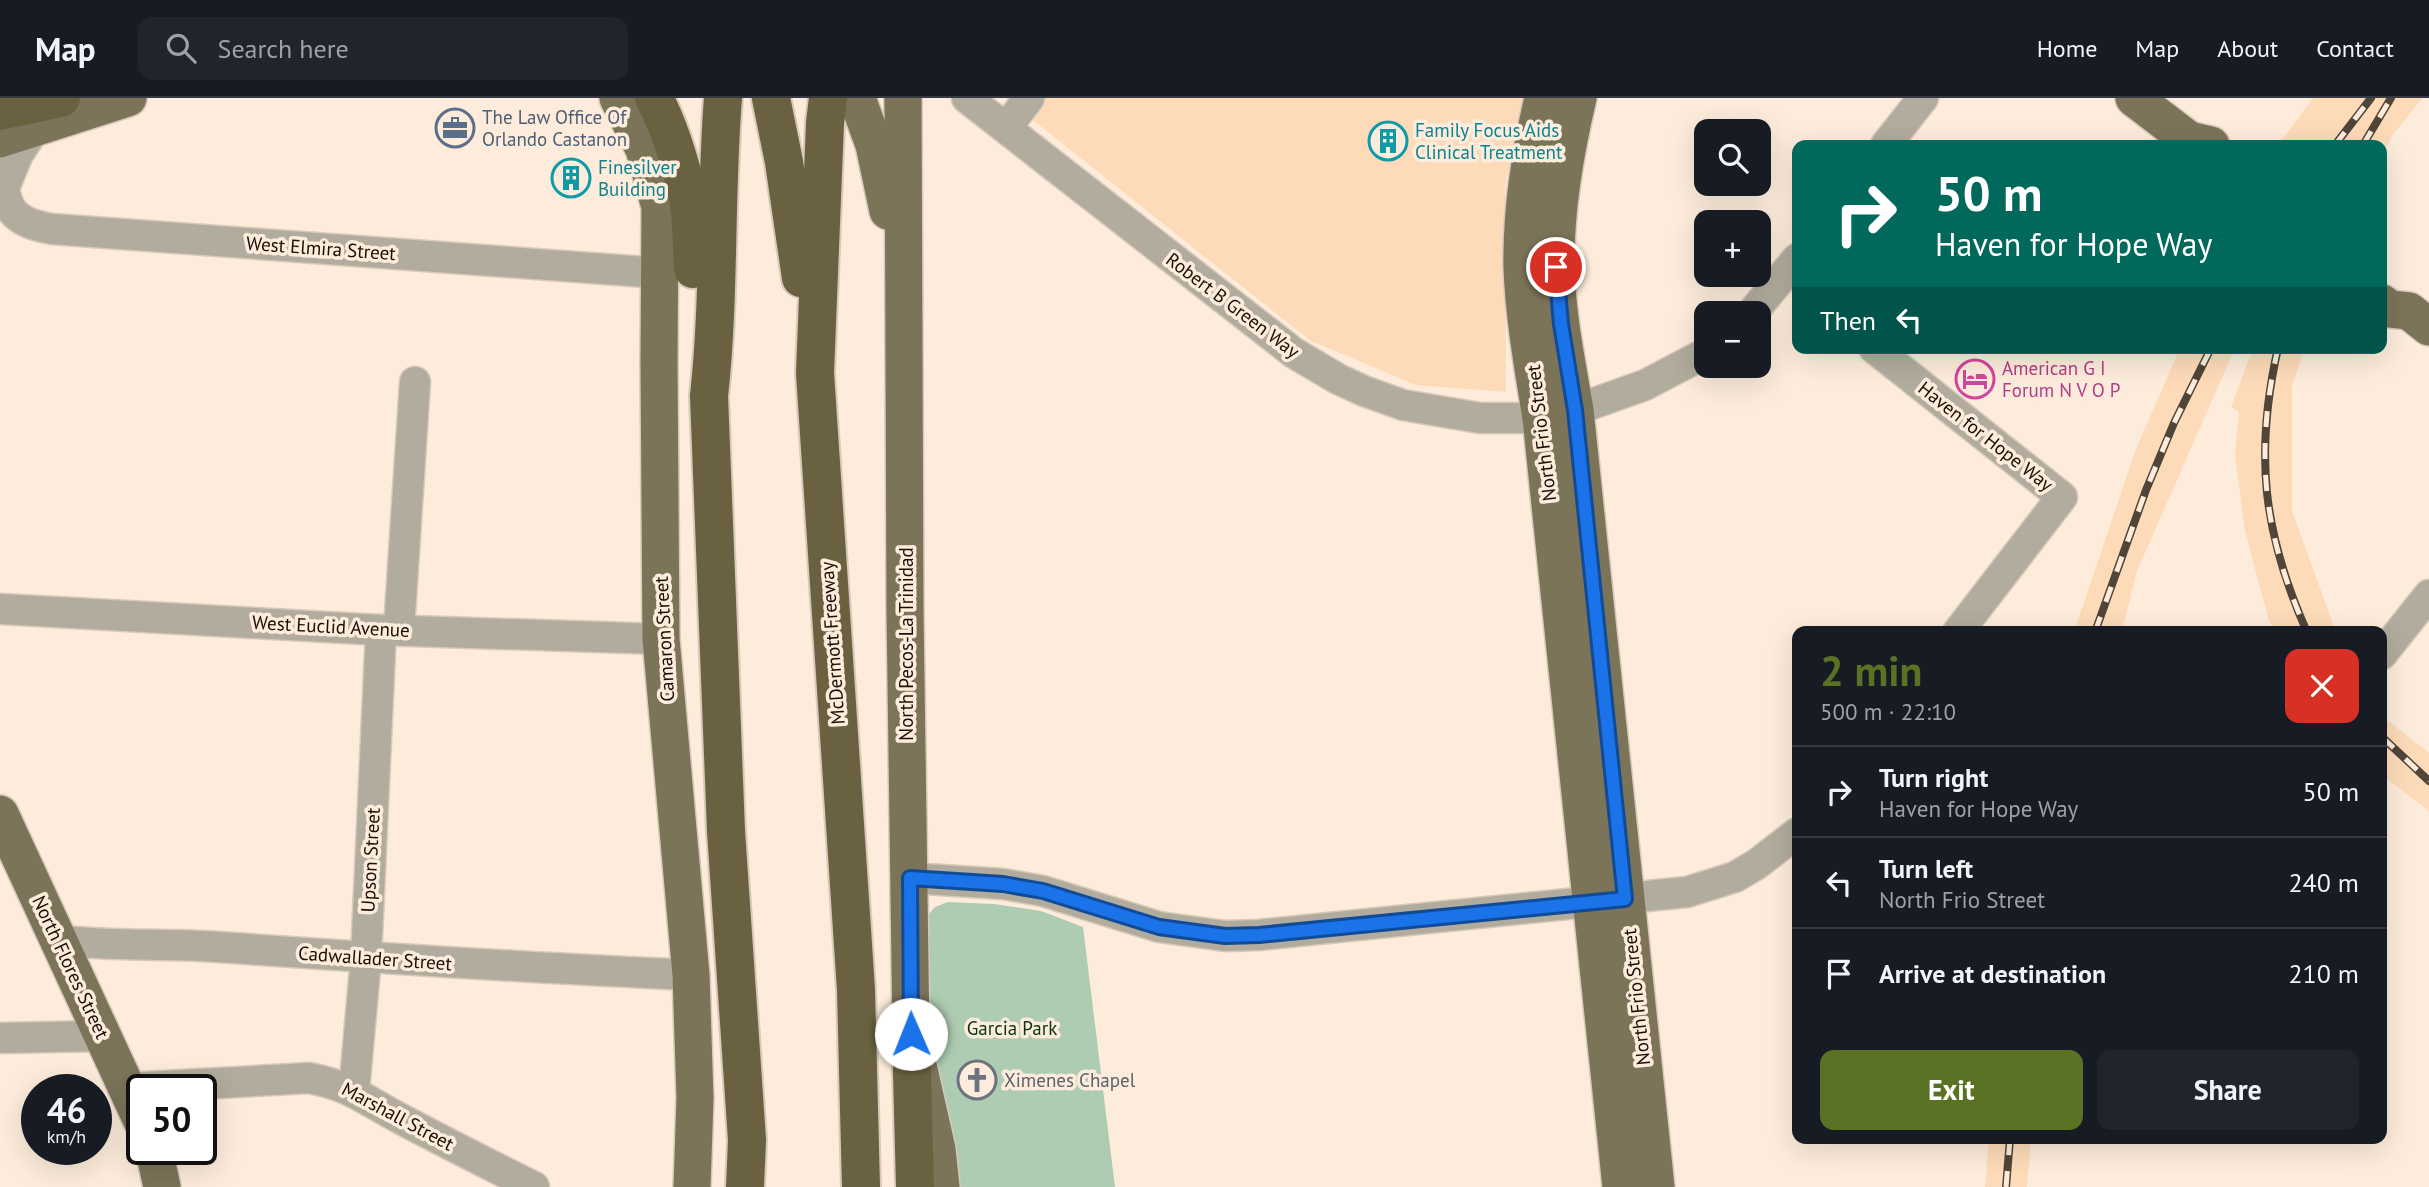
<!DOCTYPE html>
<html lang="en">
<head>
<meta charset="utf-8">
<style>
  :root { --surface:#171b24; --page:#20242c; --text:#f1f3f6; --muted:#9ea1a6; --line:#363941; --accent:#597223 }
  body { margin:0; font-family:"PT Sans",sans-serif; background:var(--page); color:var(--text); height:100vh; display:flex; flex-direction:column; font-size:26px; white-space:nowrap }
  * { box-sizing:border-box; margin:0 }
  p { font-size:23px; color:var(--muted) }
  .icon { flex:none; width:38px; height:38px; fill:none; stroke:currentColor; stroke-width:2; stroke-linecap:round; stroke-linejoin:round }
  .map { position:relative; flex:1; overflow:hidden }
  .sheet { position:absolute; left:1792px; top:528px; width:595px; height:518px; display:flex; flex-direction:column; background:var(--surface); border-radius:14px; box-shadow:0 7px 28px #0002 }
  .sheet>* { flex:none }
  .banner { position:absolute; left:1792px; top:42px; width:595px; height:214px; border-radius:14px; box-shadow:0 7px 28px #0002; background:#00695c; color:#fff; overflow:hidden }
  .controls { position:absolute; left:1694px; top:21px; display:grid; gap:14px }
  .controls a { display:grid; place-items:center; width:77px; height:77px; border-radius:14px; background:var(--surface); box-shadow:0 7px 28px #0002; font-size:35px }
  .speed { position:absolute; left:21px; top:976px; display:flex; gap:14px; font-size:35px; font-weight:700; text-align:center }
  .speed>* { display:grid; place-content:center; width:91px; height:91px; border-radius:50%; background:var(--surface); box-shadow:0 7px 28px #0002; line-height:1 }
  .speed small { font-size:18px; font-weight:400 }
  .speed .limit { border:4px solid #111; border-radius:10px; background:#fff; color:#111 }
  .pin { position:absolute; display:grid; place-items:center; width:60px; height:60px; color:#fff; margin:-30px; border:4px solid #fff; border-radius:50%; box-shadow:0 2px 7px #0007 }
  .me { position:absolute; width:77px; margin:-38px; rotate:359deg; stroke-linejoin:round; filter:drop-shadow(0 0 5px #0008) }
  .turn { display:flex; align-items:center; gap:24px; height:147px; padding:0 28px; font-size:32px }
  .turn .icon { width:91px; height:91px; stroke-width:2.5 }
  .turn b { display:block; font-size:49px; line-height:60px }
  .then { display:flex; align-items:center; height:66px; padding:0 28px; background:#0003; gap:14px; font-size:26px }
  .round { display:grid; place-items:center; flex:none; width:74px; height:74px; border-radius:14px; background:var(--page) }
  .summary { display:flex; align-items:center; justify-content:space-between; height:119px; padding:0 28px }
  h1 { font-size:42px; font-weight:800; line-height:52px; color:var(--accent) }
  .cta { display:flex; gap:14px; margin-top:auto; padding:14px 28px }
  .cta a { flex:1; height:80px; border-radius:14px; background:var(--accent); color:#fff; font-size:28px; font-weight:800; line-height:80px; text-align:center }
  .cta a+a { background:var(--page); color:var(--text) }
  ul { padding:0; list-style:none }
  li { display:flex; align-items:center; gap:21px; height:91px; padding:0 28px; border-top:2px solid var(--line) }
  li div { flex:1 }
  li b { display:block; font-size:26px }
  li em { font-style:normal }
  header { display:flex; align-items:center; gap:42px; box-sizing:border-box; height:98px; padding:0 35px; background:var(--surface); border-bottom:2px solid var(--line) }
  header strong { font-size:33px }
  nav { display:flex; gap:38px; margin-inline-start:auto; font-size:24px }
  .search { width:490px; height:63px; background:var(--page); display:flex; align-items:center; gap:18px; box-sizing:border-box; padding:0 24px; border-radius:14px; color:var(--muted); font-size:26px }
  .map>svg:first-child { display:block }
  .built { fill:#fddbb9 }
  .green { fill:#aeccb2 }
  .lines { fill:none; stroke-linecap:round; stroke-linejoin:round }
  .minor-casing { stroke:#d8c9b9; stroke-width:33 }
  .major-casing { stroke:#d8c9b9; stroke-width:40 }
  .highway-casing { stroke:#d8c9b9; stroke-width:42 }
  .minor { stroke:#b1ac9d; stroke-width:30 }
  .major { stroke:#7c7459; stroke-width:37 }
  .highway { stroke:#6a6141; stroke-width:38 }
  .rail-casing { stroke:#504539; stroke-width:8 }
  .rail { stroke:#fdecdb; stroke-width:5; stroke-dasharray:16; stroke-linecap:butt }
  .route-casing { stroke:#114b97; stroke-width:18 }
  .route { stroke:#1a73e8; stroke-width:12 }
  .labels { text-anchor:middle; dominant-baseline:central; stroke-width:7; stroke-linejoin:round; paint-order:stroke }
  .service-label { font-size:19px; fill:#4e5e75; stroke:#fdecdb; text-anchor:start }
  .culture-label { font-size:19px; fill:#0d838f; stroke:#fdecdb; text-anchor:start }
  .street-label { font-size:19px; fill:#180f05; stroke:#fdecdb }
  .hotel-label { font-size:19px; fill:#b23c85; stroke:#fdecdb; text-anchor:start }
  .park-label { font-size:19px; fill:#053514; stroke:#fdecdb }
  .worship-label { font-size:19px; fill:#5b616d; stroke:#fdecdb; text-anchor:start }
</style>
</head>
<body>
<header>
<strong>Map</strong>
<div class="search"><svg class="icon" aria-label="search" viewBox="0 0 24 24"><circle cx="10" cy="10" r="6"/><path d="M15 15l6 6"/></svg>Search here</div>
<nav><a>Home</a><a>Map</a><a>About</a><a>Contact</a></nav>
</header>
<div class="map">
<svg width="2429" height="1089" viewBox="0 0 2429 1089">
  <rect width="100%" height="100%" fill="#fdecdb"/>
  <g class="built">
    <polygon points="1005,0 1526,0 1505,87 1506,294 1416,287 1311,243"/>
    <polygon points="2313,0 2422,0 2392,38 2382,58 2382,47 2278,47"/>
    <polygon points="2180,250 2235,250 2137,473 2122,534 2074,534 2136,351"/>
    <polygon points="2253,250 2305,250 2292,288 2292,413 2336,534 2275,534 2269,522 2256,475 2245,432 2235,358 2239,314 2231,309"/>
    <polygon points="2382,618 2429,655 2429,713 2382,677"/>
    <polygon points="1989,1041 2031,1041 2027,1089 1985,1089"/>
  </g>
  <polygon class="green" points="948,804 994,806 1041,813 1083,829 1115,1089 951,1089 929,944 927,818 935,809"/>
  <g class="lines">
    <defs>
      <g id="minor">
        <polyline points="967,0 1294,255 1338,281 1364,293 1403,307 1480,320 1541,320 1575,312 1645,287 1706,255"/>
        <polyline points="1006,30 1029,0"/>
        <polyline points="1886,47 1923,0"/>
        <path d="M0 82C4 90 5 97 8 105 15 123 35 128 52 131L660 175"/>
        <polyline points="4,90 18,56 36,29"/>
        <polyline points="1752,215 1797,161"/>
        <polyline points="1874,250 2062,399 1958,534"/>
        <polyline points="0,511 381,532 661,541"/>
        <polyline points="399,531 415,284"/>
        <polyline points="2382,556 2429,497"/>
        <polyline points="910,780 1003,786 1043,793 1159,829 1225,838 1259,837 1687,794 1735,779 1757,766 1797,735"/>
        <path d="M59 842C112 849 165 845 218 849 376 860 533 870 691 877"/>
        <polyline points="0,940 104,938"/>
        <path d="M127 990 309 980C352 988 366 1003 403 1022 446 1045 490 1067 534 1089"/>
        <polyline points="354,993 366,860 381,532"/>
      </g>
      <g id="major">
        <polyline points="618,0 644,51 660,109 659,265 661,541 691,877 695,1000 692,1089"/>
        <polyline points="857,0 874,47 888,113"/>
        <polyline points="903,0 905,513 911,936 937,1051 941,1089"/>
        <path d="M1543 0C1530 55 1521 113 1522 170 1524 221 1533 270 1541 320L1621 1089"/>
        <path d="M1578 0C1565 55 1555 112 1556 169 1557 217 1567 265 1575 312L1656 1089"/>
        <polyline points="2134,0 2189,42 2211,47"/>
        <polyline points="0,41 128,0"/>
        <polyline points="2382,205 2390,211 2409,213 2429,229"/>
        <polyline points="0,716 142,1023"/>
        <polyline points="154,1052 162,1089"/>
      </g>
      <g id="highway">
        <path d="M654 0C670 29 687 83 690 116 692 134 692 153 693 171"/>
        <path d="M723 0C715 99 720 199 709 298L726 733 747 1042 745 1089"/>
        <polyline points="771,0 784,64 801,180"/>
        <polyline points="828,0 825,25 815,275 856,892 861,1089"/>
        <polyline points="0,13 61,0"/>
        <polyline points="911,936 915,1089"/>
      </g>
    </defs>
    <use href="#minor" class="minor-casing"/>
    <use href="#major" class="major-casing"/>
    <use href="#highway" class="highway-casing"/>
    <use href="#minor" class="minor"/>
    <use href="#major" class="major"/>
    <use href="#highway" class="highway"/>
    <defs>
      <g id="rail">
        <polyline points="2335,47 2371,0"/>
        <polyline points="2363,47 2391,0"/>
        <path d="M2278 250C2254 356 2263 435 2307 534"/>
        <polyline points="2095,534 2146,392 2174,325 2211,250"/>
        <polyline points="2382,639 2429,683"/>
        <polyline points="2006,1089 2010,1041"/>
      </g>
    </defs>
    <use href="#rail" class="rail-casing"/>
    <use href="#rail" class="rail"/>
  </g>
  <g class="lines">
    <defs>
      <polyline id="route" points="911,936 910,780 1003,786 1043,793 1159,829 1225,838 1259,837 1625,801 1575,312 1561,226 1556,169"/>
    </defs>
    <use href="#route" class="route-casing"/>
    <use href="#route" class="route"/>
  </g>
  <defs>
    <symbol id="office-ring" viewBox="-11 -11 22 22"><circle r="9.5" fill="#fdecdb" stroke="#5c6f8a" stroke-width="1.5"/><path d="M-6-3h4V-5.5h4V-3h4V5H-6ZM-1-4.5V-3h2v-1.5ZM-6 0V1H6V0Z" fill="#5c6f8a"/></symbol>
    <symbol id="building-ring" viewBox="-11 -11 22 22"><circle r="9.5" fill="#fdecdb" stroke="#0f9aa8" stroke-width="1.5"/><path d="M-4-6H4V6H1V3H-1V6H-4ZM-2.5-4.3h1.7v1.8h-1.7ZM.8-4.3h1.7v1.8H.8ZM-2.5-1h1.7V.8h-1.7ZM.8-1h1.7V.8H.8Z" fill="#0f9aa8"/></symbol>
    <symbol id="hotel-ring" viewBox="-11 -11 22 22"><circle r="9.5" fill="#fdecdb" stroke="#d1479c" stroke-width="1.5"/><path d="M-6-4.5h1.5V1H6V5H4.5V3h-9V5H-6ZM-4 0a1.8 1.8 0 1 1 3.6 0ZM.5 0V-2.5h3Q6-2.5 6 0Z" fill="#d1479c"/></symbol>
    <symbol id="church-ring" viewBox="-11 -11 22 22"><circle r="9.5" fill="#fdecdb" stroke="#6b7280" stroke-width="1.5"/><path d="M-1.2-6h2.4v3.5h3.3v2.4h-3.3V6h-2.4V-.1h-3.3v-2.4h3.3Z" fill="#6b7280"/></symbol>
  </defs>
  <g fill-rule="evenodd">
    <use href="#office-ring" x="433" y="8" width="44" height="44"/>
    <use href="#building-ring" x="1366" y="21" width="44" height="44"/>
    <use href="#building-ring" x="549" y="58" width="44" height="44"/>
    <use href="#hotel-ring" x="1953" y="259" width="44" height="44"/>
    <use href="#church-ring" x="955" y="960" width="44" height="44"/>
  </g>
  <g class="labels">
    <g class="service-label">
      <text x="482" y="19">The Law Office Of<tspan x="482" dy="22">Orlando Castanon</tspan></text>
    </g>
    <g class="culture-label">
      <text x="1415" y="32">Family Focus Aids<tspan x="1415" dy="22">Clinical Treatment</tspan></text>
      <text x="598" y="69">Finesilver<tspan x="598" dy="22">Building</tspan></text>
    </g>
    <g class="street-label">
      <text transform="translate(321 150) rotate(4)">West Elmira Street</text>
      <text transform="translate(1233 207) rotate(37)">Robert B Green Way</text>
      <text transform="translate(1541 335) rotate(-97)">North Frio Street</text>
      <text transform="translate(1986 338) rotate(38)">Haven for Hope Way</text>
      <text transform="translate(331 528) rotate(3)">West Euclid Avenue</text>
      <text transform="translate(664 541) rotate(-93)">Camaron Street</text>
      <text transform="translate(832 545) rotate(-94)">McDermott Freeway</text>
      <text transform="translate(906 546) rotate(-90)">North Pecos-La Trinidad</text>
      <text transform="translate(370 762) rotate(-87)">Upson Street</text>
      <text transform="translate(375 860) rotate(4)">Cadwallader Street</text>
      <text transform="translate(71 869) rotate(65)">North Flores Street</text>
      <text transform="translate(1636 899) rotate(-96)">North Frio Street</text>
      <text transform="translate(398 1018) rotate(28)">Marshall Street</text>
    </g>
    <g class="hotel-label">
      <text x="2002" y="270">American G I<tspan x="2002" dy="22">Forum N V O P</tspan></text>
    </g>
    <g class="park-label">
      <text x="1012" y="930">Garcia Park</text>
    </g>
    <g class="worship-label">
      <text x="1004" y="982">Ximenes Chapel</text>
    </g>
  </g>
</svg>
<div class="controls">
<a><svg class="icon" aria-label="search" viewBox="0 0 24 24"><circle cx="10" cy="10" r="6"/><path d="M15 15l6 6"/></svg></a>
<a>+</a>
<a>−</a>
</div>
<div class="speed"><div>46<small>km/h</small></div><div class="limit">50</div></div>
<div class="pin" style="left:1556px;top:169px;background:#d93025"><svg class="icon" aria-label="arrive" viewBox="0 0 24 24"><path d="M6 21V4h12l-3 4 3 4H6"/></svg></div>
<svg class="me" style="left:911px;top:936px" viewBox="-20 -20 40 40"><circle r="19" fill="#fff"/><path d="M0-13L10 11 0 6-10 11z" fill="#1a73e8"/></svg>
<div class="banner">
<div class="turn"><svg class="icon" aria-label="right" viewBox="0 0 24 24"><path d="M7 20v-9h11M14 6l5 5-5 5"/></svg><div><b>50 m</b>Haven for Hope Way</div></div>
<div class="then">Then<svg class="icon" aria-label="left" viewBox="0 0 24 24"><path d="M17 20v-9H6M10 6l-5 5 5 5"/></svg></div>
</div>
<section class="sheet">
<div class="summary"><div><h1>2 min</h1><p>500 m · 22:10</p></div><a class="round" style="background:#d93025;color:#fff"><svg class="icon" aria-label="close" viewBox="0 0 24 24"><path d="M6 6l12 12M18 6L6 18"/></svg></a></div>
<ul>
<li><svg class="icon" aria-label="right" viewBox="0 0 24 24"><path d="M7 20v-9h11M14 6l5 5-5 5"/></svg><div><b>Turn right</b><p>Haven for Hope Way</p></div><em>50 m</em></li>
<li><svg class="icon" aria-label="left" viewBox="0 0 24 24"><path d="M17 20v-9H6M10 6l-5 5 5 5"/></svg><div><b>Turn left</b><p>North Frio Street</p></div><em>240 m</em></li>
<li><svg class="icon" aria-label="arrive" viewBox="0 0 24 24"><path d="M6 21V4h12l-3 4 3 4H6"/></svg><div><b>Arrive at destination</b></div><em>210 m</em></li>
</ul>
<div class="cta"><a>Exit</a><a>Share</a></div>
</section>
</div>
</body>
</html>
